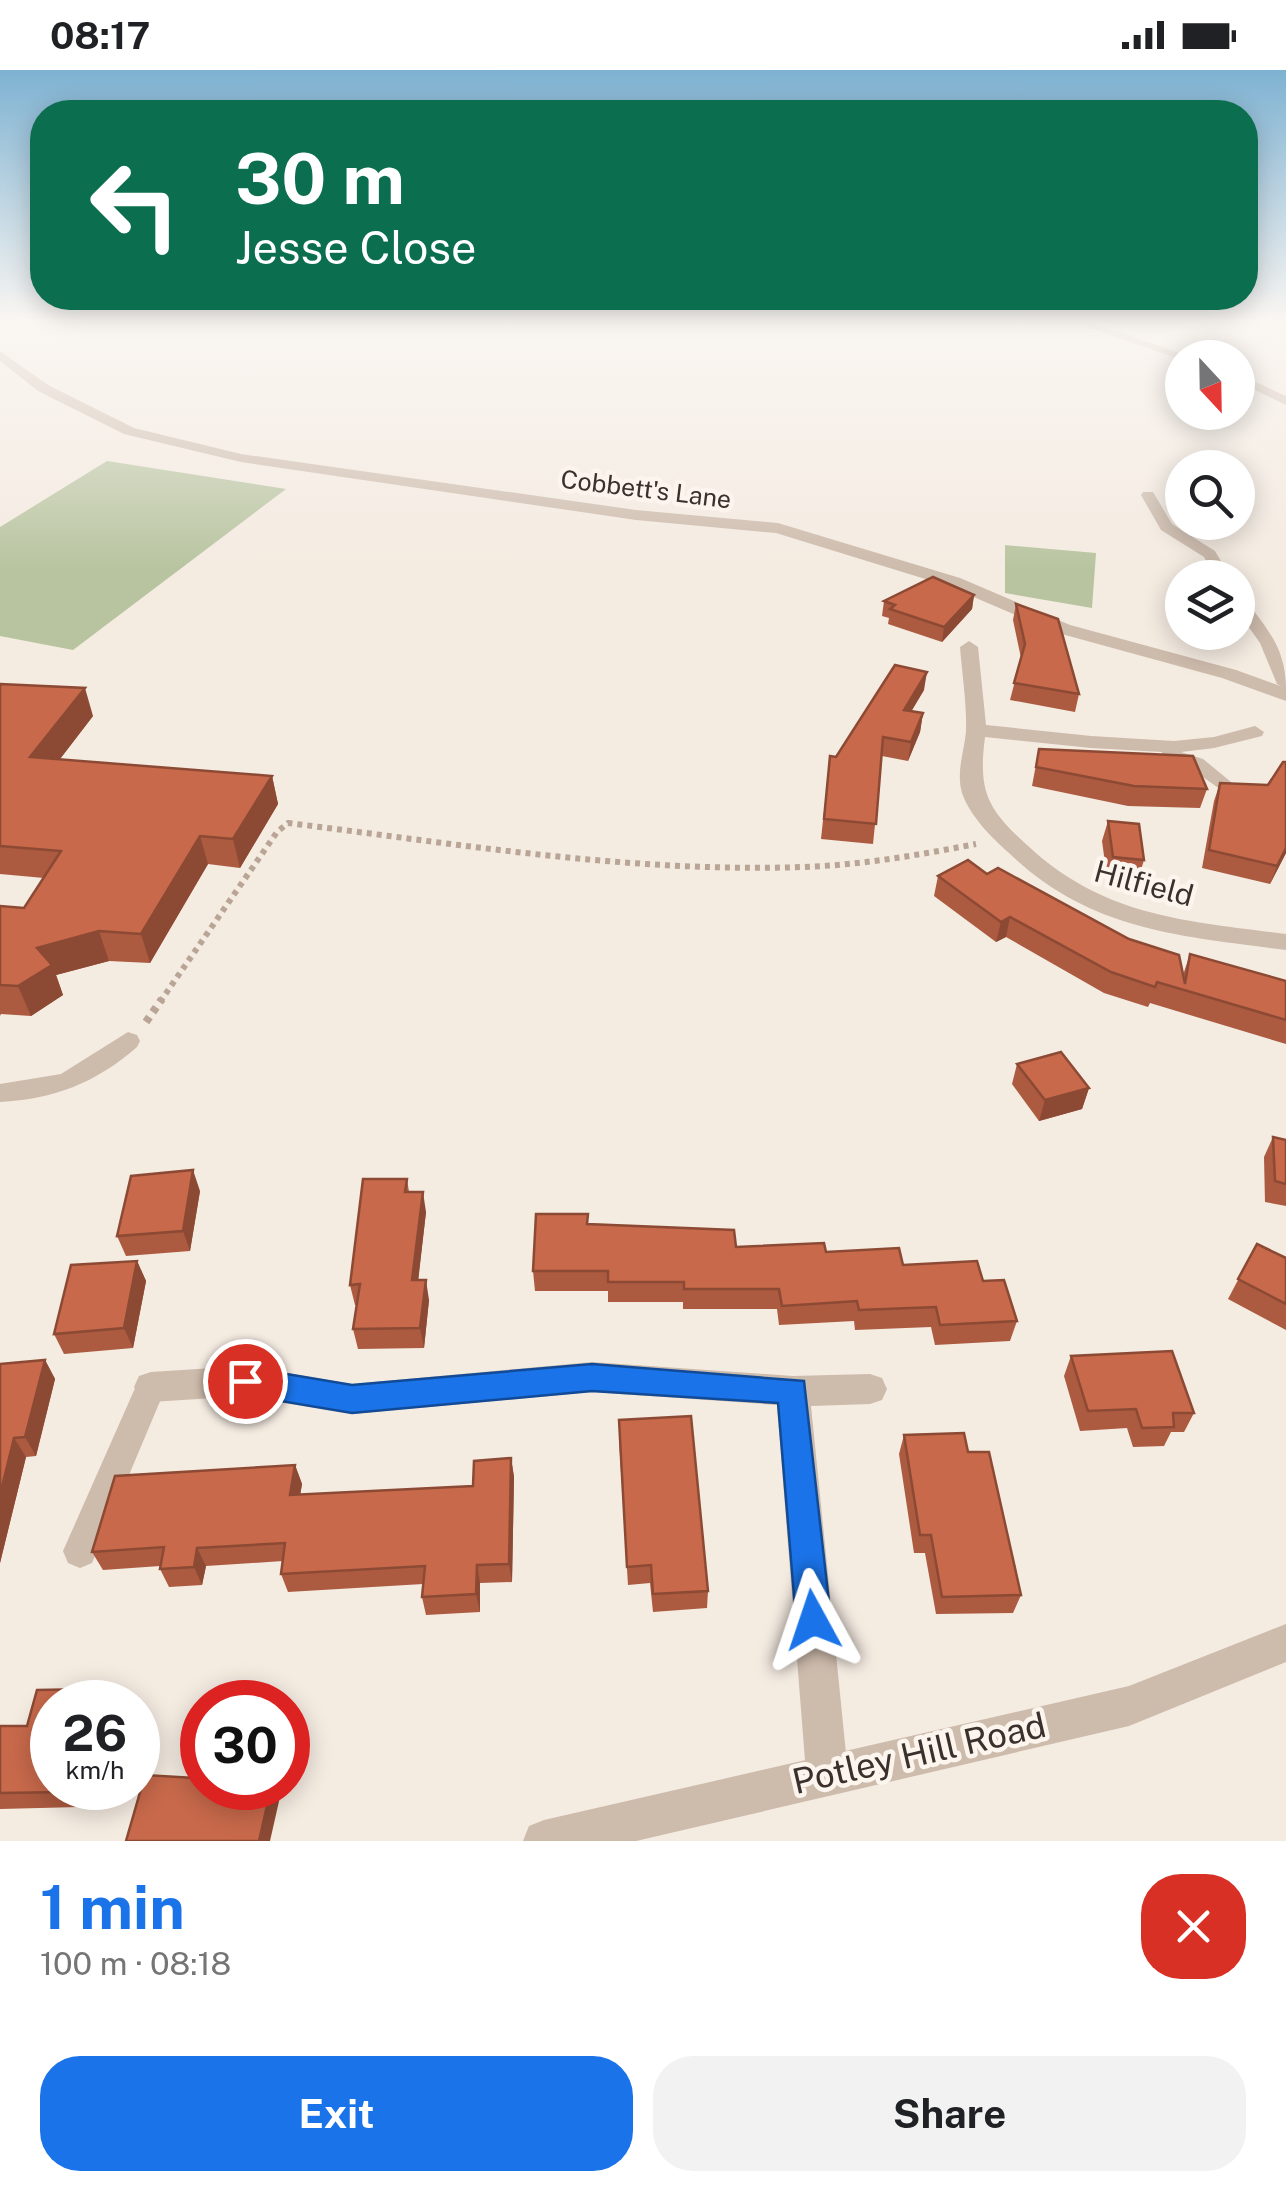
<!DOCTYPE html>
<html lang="en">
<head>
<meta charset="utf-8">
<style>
  :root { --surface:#fff; --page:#f2f2f2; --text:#202124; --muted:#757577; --accent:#1a73e8 }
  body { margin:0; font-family:"Public Sans",sans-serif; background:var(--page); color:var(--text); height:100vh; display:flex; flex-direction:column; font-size:38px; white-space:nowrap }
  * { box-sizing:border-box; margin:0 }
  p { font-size:32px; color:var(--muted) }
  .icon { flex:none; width:55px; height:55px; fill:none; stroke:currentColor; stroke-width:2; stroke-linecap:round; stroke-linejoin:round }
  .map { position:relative; height:1771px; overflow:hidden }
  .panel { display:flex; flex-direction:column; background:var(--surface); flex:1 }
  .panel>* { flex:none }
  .top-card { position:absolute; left:30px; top:30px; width:1228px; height:210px; border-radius:40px; box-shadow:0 5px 25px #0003; background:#0b6e4f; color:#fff; overflow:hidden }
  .needle { width:65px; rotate:158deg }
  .fabs { position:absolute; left:1165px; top:270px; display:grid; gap:20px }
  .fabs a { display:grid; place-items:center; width:90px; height:90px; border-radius:50%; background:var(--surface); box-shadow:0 5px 25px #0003; font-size:50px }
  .speed { position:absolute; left:30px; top:1610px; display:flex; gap:20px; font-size:50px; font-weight:700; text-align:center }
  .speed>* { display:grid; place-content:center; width:130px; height:130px; border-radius:50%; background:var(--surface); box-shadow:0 5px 25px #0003; line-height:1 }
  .speed small { font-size:25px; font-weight:400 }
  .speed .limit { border:15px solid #d22; background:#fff; color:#111 }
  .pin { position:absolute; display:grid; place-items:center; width:85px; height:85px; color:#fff; margin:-42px; border:5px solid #fff; border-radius:50%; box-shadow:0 2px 10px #0007 }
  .me { position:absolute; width:110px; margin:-55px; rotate:355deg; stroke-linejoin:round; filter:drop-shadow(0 0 8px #0008) }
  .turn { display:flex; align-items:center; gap:35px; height:210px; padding:0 40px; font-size:45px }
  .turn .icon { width:130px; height:130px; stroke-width:2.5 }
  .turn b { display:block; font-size:70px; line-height:85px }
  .round { display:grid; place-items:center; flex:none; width:105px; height:105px; border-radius:40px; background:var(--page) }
  .head { display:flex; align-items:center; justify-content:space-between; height:170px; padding:0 40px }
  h1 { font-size:60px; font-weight:700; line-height:75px; color:var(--accent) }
  .action { display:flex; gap:20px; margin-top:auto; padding:20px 40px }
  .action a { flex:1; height:115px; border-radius:40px; background:var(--accent); color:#fff; font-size:40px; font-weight:700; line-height:115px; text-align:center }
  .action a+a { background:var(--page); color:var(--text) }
  .status { display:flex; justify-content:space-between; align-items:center; height:70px; padding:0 50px; background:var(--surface); direction:ltr }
  .status svg { height:28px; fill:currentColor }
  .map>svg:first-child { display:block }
  .green { fill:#b8c4a0 }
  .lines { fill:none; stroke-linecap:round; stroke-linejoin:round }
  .path-far1 { stroke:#b9a596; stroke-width:6; stroke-dasharray:5 5; stroke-linecap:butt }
  .path { stroke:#b9a596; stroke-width:8; stroke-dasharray:6 6; stroke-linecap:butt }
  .service { fill:#cdbbac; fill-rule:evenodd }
  .minor { fill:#cdbbac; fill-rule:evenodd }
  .tertiary { fill:#cdbbac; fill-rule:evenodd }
  .wall { fill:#ac5a40 }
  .shaded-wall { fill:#8c4a34 }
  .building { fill:#c8694b; stroke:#8c4a34; stroke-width:2.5 }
  .route { fill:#1a73e8; stroke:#114b97; stroke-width:2.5 }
  .labels { text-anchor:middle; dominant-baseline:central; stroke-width:9; stroke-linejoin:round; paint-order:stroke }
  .far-street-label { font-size:25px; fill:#3b302b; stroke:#fbf5ee }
  .street-label { font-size:30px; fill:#3b302b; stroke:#fbf5ee }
  .near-street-label { font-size:35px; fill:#3b302b; stroke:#fbf5ee }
</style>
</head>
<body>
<div class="status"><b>08:17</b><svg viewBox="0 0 49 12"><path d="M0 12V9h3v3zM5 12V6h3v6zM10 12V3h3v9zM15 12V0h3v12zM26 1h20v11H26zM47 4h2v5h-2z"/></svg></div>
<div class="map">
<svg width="1286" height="1771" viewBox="0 0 1286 1771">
  <rect width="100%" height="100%" fill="#f4ebe1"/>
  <g class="green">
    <polygon points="107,391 286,419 73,580 0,566 0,457"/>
    <polygon points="1005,475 1096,483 1092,538 1005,523"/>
  </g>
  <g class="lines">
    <path class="path-far1" d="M160 932 277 762 288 753C459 774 630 803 803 797 861 795 919 785 976 774"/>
    <polyline class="path" points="146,952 162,929"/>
    <g class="service">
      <polygon points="1070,251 1088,251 1194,288 1182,290"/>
      <polygon points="1238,304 1286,326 1286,335 1238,312"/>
      <polygon points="1143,422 1153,422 1172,454 1215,481 1231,508 1215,508 1204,487 1161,460 1141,425"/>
      <path d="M1238 526 1244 528C1267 559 1286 578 1286 619L1277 614 1260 573 1238 542Z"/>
      <polygon points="1255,656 1264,662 1262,666 1214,678 1181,682 1203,689 1231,712 1234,716 1224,722 1189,697 1163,688 1162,682 1091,678 1082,672 1091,666 1174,671 1214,667"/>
      <path d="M128 962 137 965 140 971 137 977C96 1013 54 1029 0 1032V1014L61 1004Z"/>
      <polygon points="151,1303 162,1307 166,1317 92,1493 80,1498 68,1493 63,1481 140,1307"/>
    </g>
    <g class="minor">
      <polygon points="0,281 48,315 134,358 241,384 636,440 778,453 960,508 1070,555 1236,600 1286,618 1286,631 1222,608 1058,563 948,516 776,463 636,450 241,392 124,364 38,321 0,291"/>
      <path d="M969 571 978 577 986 655 1091 666 1101 672 1091 678 985 667C978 721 987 739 1027 775 1104 847 1186 851 1286 864V880C1180 866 1090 861 1009 783 991 767 970 746 962 723 956 702 964 682 966 662 967 634 962 604 960 577Z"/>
      <polygon points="592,1292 793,1306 870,1304 882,1308 887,1319 882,1330 870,1334 811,1336 848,1703 842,1718 827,1724 812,1718 806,1703 777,1335 592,1322 352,1344 245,1326 151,1332 139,1328 134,1317 139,1306 151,1302 245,1296 352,1314"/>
    </g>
    <polygon class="tertiary" points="1286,1554 1286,1592 1129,1656 636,1771 523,1771 529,1756 544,1750 1129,1616"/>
  </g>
  <g class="wall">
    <polygon points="974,525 972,539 942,572 888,554 889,548 882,546 884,531"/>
    <polygon points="1016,534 1079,624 1075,642 1010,630 1021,588 1013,550"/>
    <polygon points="0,614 93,646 60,689 272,706 278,734 240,798 208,794 150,893 109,891 56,905 63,925 31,946 1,944 0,946 0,836 24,838 44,808 0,804"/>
    <polygon points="924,620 911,641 923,643 920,662 908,691 882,686 873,774 821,769 830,686 836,687"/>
    <polygon points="1039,679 1207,719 1200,738 1128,736 1032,716"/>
    <polygon points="1286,692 1286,783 1270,814 1202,798 1214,731 1220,713 1268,715"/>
    <polygon points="1108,751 1144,790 1138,810 1107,807 1102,771"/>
    <polygon points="987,804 1183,905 1190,884 1286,911 1286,974 1150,933 1148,937 1104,923 1006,867 996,872 934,826 938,806"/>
    <polygon points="1017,994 1089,1018 1082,1039 1039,1051 1012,1014"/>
    <polygon points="1273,1067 1286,1070 1286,1136 1265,1132 1264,1087"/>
    <polygon points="407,1109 409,1122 426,1142 418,1210 429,1230 424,1278 358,1279 353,1259 357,1235 355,1235 350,1215"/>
    <polygon points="200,1121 190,1181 126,1186 117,1166"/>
    <polygon points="588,1154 736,1177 826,1182 983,1211 1017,1251 1010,1271 935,1275 931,1257 855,1260 854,1251 779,1255 777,1239 683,1239 683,1232 608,1232 608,1221 535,1221 533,1201"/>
    <polygon points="1257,1174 1286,1188 1286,1260 1228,1229"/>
    <polygon points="137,1191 146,1211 133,1278 64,1284 54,1264"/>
    <polygon points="1071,1286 1194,1343 1184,1362 1171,1362 1164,1376 1133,1377 1127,1358 1080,1361 1064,1306"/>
    <polygon points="45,1290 55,1309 36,1386 26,1387 0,1493 0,1294"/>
    <polygon points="904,1365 968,1382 1021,1525 1013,1543 936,1544 925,1483 914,1483 899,1384"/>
    <polygon points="619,1370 708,1521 707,1538 653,1542 650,1513 628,1515"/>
    <polygon points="511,1388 514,1407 512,1512 480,1513 480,1542 426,1545 422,1527 423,1514 288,1522 281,1504 283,1491 206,1496 202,1515 169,1517 160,1499 160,1496 103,1500 92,1482 295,1395 302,1414 300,1425 473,1416"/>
    <polygon points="0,1656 84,1718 79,1737 0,1739"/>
  </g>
  <g class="shaded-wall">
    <polygon points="974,525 972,539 942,572 944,557"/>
    <polygon points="927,602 924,620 901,659 904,640"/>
    <polygon points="85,618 93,646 40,715 30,687"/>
    <polygon points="923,643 920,662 908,691 911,672"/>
    <polygon points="272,706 278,734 240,798 233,769"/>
    <polygon points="200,766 208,794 150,893 141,864"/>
    <polygon points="1286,778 1286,783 1270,814 1277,796"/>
    <polygon points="1010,847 1006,867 996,872 1001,852"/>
    <polygon points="99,861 109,891 56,905 63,925 31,946 18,916 37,878"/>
    <polygon points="1089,1018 1082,1039 1039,1051 1045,1030"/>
    <polygon points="193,1100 200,1121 190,1181 183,1161"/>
    <polygon points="423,1122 426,1142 416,1230 412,1210"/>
    <polygon points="137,1191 146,1211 133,1278 124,1258"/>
    <polygon points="426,1210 429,1230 424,1278 420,1258"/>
    <polygon points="45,1290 55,1309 36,1386 25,1367"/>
    <polygon points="14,1368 26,1387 0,1493 0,1425"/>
    <polygon points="511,1388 514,1407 512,1512 509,1494"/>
    <polygon points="295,1395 302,1414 297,1444 290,1425"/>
    <polygon points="197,1478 206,1496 202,1515 194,1497"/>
    <polygon points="477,1495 480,1513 480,1542 476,1524"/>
    <polygon points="93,1619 102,1632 89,1632"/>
    <polygon points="290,1632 298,1648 288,1694 288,1644"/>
    <polygon points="67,1718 84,1718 79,1737 66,1722"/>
    <polygon points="271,1718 282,1718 270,1771 259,1771"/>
  </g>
  <g class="building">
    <polygon points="933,507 974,525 944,557 890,539 895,535 884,531"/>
    <polygon points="1016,534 1058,549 1079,624 1014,613 1025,574"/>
    <polygon points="895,595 927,602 904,640 923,643 911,672 883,667 876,754 824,749 830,686 836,687"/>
    <polygon points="0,614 85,618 30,687 272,706 233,769 200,766 141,864 99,861 37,878 52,895 18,916 0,915 0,836 24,838 61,781 0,776"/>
    <polygon points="1039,679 1193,686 1207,719 1134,716 1036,697"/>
    <polygon points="1283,692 1286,692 1286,778 1277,796 1209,780 1220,713 1268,715"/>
    <polygon points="1108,751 1139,754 1144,790 1113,787"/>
    <polygon points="968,790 987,804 998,798 1129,869 1179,885 1185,914 1190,884 1286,911 1286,950 1157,912 1155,917 1111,902 1010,847 1001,852 938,806"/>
    <polygon points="1061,982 1089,1018 1045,1030 1017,994"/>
    <polygon points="1273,1067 1286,1070 1286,1114 1275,1111"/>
    <polygon points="193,1100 183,1161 117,1166 131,1106"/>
    <polygon points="363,1109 407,1109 405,1122 423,1122 412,1210 426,1210 420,1258 353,1259 360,1214 350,1215"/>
    <polygon points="536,1144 588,1144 587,1154 734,1160 736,1177 824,1173 826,1182 899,1178 903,1195 977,1191 983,1211 1004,1210 1017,1251 940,1255 936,1237 859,1240 857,1231 782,1236 779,1219 684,1219 684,1212 608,1212 608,1201 533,1201"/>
    <polygon points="1257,1174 1286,1188 1286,1234 1238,1209"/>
    <polygon points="137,1191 124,1258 54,1264 71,1195"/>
    <polygon points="1172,1281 1194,1343 1173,1343 1174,1357 1142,1358 1136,1339 1088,1341 1071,1286"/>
    <polygon points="45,1290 25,1367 14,1368 0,1425 0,1294"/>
    <polygon points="691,1346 708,1521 653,1524 651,1495 627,1497 619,1350"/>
    <polygon points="964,1363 968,1382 989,1382 1021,1525 942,1527 931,1465 920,1465 904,1365"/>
    <polygon points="511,1388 509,1494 477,1495 476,1524 422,1527 425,1496 281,1504 285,1473 197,1478 194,1497 160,1499 164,1477 92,1482 115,1406 295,1395 290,1425 473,1416 474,1391"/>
    <polygon points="93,1619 89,1632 52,1632 52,1718 67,1718 66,1722 0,1723 0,1656 27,1656 37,1620"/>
    <polygon points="243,1630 290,1632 288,1644 288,1632 242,1632"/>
    <polygon points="202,1681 202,1718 271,1718 259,1771 126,1771 145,1705 195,1708"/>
  </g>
  <linearGradient id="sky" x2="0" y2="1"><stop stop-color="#7eb2d2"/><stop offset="0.5" stop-color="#faf6f2"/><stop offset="1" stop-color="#faf6f2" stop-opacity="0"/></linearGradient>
  <rect width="1286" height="499" fill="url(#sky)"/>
  <polygon class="route" points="592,1294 804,1311 831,1550 826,1563 813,1568 801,1563 796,1550 778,1333 592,1321 352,1343 245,1325 234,1321 229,1311 234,1301 245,1297 352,1315"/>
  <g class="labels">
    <g class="far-street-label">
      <text transform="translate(646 419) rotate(7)">Cobbett's Lane</text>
    </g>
    <g class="street-label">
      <text transform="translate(1144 813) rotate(15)">Hilfield</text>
    </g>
    <g class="near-street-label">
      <text transform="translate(919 1683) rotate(-13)">Potley Hill Road</text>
    </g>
  </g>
</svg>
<div class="fabs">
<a><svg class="needle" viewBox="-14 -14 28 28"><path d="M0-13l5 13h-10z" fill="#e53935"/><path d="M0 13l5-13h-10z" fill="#757577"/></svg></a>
<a><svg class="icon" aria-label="search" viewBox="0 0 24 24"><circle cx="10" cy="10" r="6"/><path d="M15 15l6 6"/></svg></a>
<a><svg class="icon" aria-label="layers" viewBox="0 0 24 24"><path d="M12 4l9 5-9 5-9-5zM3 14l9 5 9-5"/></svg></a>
</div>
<div class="speed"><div>26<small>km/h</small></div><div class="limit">30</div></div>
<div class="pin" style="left:245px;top:1311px;background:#d93025"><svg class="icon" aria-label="arrive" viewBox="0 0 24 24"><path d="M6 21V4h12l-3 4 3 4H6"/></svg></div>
<svg class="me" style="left:813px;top:1550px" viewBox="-20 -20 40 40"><path d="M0-17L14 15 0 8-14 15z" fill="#1a73e8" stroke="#fff" stroke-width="4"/></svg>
<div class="top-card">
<div class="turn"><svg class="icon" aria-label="left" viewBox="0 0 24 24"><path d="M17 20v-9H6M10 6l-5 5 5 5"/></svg><div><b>30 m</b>Jesse Close</div></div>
</div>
</div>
<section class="panel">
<div class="head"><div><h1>1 min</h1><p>100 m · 08:18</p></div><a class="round" style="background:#d93025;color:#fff"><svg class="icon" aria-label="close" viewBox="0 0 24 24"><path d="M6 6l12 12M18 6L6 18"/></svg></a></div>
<div class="action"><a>Exit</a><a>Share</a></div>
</section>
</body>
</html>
